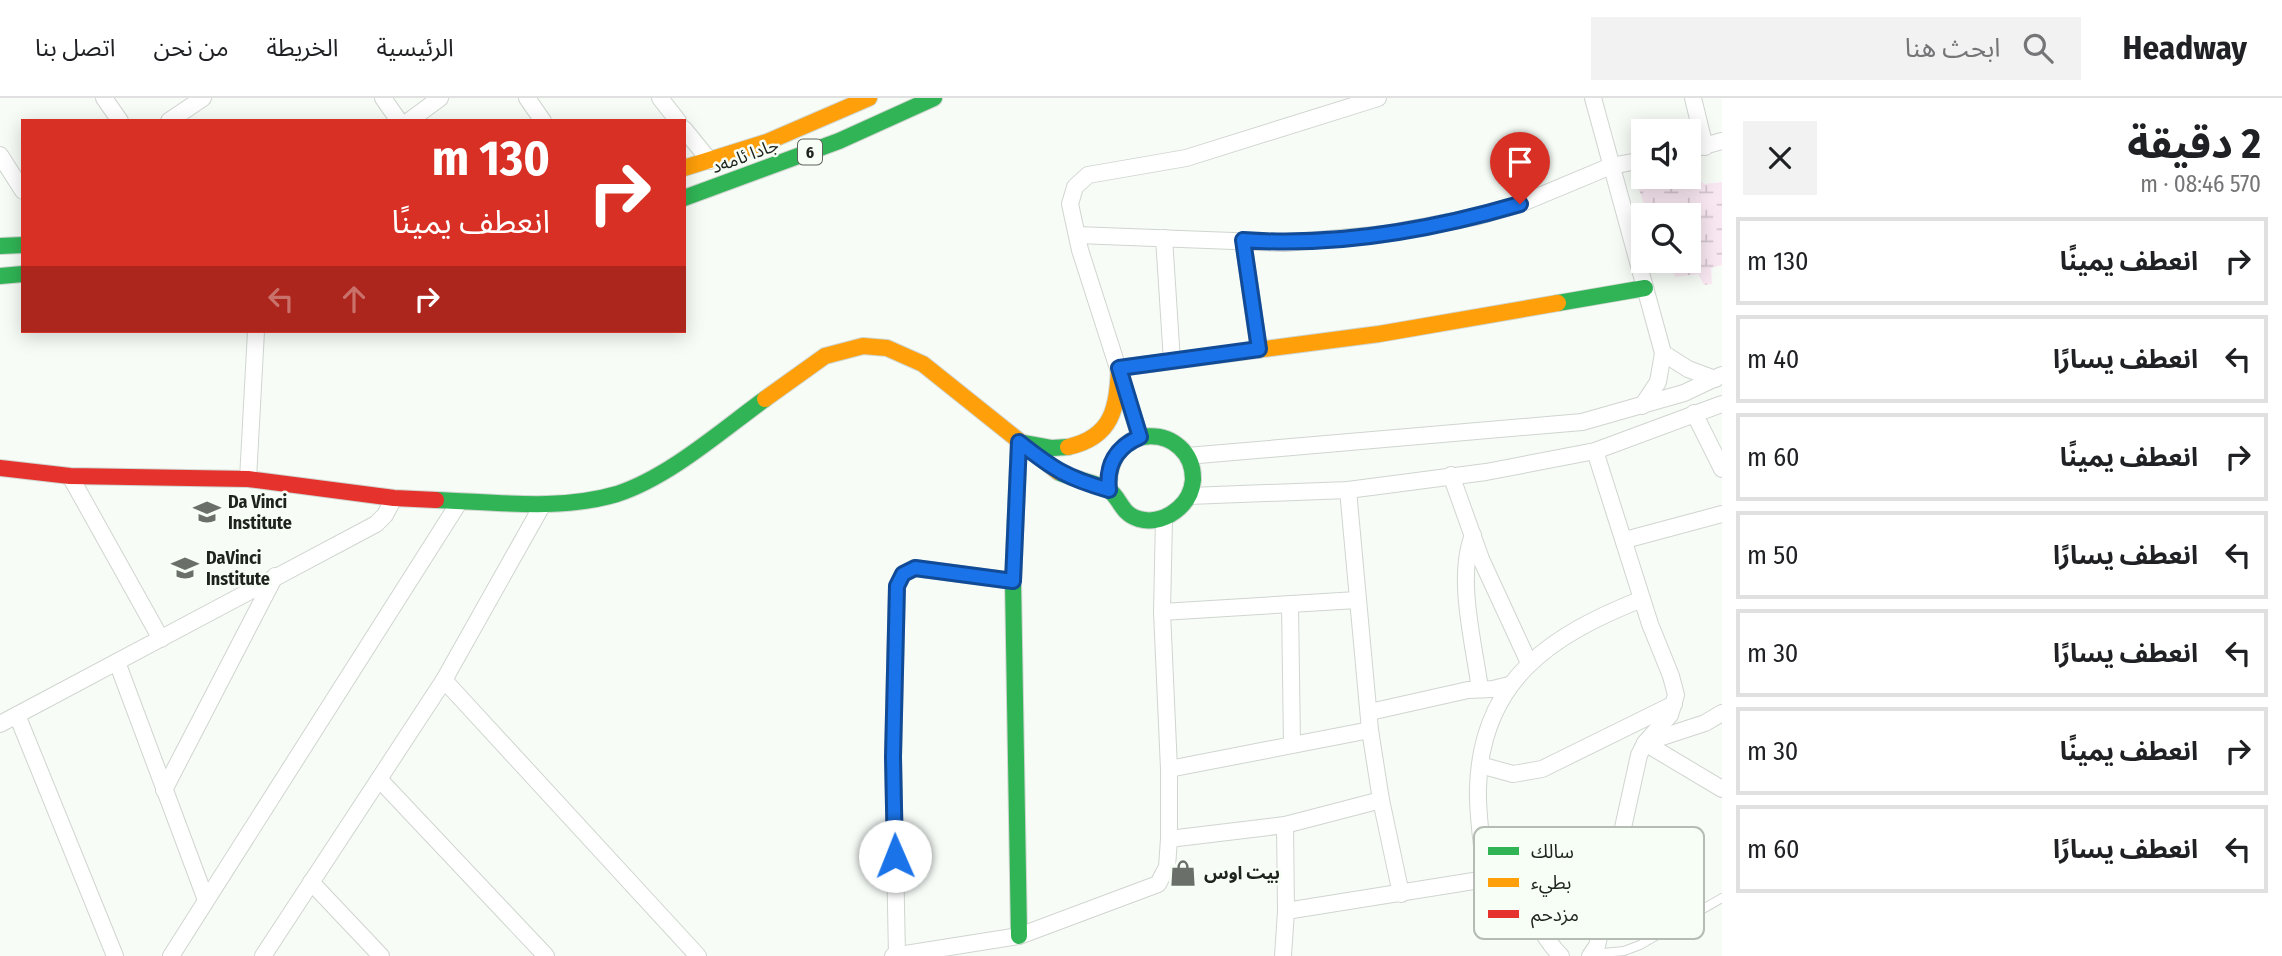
<!DOCTYPE html>
<html lang="ar">
<head>
<meta charset="utf-8">
<style>
  :root { --surface:#fff; --page:#f2f2f2; --text:#202124; --muted:#757577; --line:#e0e0e0 }
  body { margin:0; font-family:"Fira Sans Condensed","Noto Sans Arabic",sans-serif; background:var(--page); color:var(--text); direction:rtl; height:100vh; display:flex; flex-direction:column; font-size:26px; white-space:nowrap }
  * { box-sizing:border-box; margin:0 }
  p { font-size:23px; color:var(--muted) }
  .icon { flex:none; width:38px; height:38px; fill:none; stroke:currentColor; stroke-width:2; stroke-linecap:round; stroke-linejoin:round }
  .map { position:relative; flex:1; overflow:hidden; direction:ltr }
  .side { display:flex; flex-direction:column; background:var(--surface); width:560px }
  .side>* { flex:none }
  .top-card { position:absolute; left:21px; top:21px; width:665px; height:214px; border-radius:0px; box-shadow:0 4px 18px #0003; direction:rtl; background:#d93025; color:#fff; overflow:hidden }
  .fabs { position:absolute; left:1631px; top:21px; display:grid; gap:14px }
  .fabs a { display:grid; place-items:center; width:70px; height:70px; border-radius:0px; background:var(--surface); box-shadow:0 4px 18px #0003; font-size:35px }
  .pin { position:absolute; display:grid; place-items:center; width:60px; height:60px; color:#fff; margin:-72px -30px; border-radius:50% 50% 50% 0; rotate:-45deg; box-shadow:0 0 7px #0007 }
  .pin .icon { rotate:45deg }
  .me { position:absolute; width:77px; margin:-38px; rotate:359deg; stroke-linejoin:round; filter:drop-shadow(0 0 5px #0008) }
  .turn { display:flex; align-items:center; gap:24px; height:147px; padding:0 21px; font-size:32px }
  .turn .icon { width:91px; height:91px; stroke-width:2.5 }
  .turn b { display:block; font-size:49px; line-height:60px }
  .lanes { display:flex; align-items:center; height:66px; padding:0 21px; background:#0003; justify-content:center; gap:35px; direction:ltr }
  .lanes .off { opacity:.35 }
  .round { display:grid; place-items:center; flex:none; width:74px; height:74px; border-radius:0px; background:var(--page) }
  .overview { display:flex; align-items:center; justify-content:space-between; height:119px; padding:0 21px }
  h1 { font-size:42px; font-weight:700; line-height:52px }
  ul { padding:0; list-style:none }
  li { display:flex; align-items:center; gap:21px; height:88px; margin:0 14px 10px; padding:0 7px; border:4px solid var(--line); border-radius:0px }
  li div { flex:1 }
  li b { display:block; font-size:26px }
  li em { font-style:normal }
  header { display:flex; align-items:center; gap:42px; box-sizing:border-box; height:98px; padding:0 35px; background:var(--surface); border-bottom:2px solid var(--line) }
  header strong { font-size:33px }
  nav { display:flex; gap:38px; margin-inline-start:auto; font-size:24px }
  .search { width:490px; height:63px; background:var(--page); display:flex; align-items:center; gap:18px; box-sizing:border-box; padding:0 24px; border-radius:0px; color:var(--muted); font-size:26px }
  main { display:flex; flex:1; min-height:0 }
  .map>svg:first-child { display:block }
  .wetland { fill:url(#wetland-marsh) }
  .lines { fill:none; stroke-linecap:round; stroke-linejoin:round }
  .lane-casing { stroke:#d0d5d0; stroke-width:10 }
  .street-casing { stroke:#d0d5d0; stroke-width:18 }
  .fast-casing { stroke:#d0d5d0; stroke-width:18 }
  .slow-casing { stroke:#d0d5d0; stroke-width:18 }
  .jam-casing { stroke:#d0d5d0; stroke-width:18 }
  .lane { stroke:#fefffe; stroke-width:8 }
  .street { stroke:#fefffe; stroke-width:16 }
  .fast { stroke:#30b455; stroke-width:16 }
  .slow { stroke:#ff9f0a; stroke-width:16 }
  .jam { stroke:#e5322d; stroke-width:16 }
  .route-casing { stroke:#114b97; stroke-width:18 }
  .route { stroke:#1a73e8; stroke-width:12 }
  .labels { text-anchor:middle; dominant-baseline:central; stroke-width:5; stroke-linejoin:round; paint-order:stroke }
  .shield { fill:#f6fef5; stroke:#5f655e; stroke-width:2 }
  .shield-label { font-size:16px; font-weight:bold; fill:#1e231d }
  .street-label { font-size:18px; fill:#1e231d; stroke:#f6fef5 }
  .poi-label { font-size:18px; font-weight:bold; fill:#1e231d; stroke:#f6fef5; text-anchor:start }
  .key { fill:#f6fef5; stroke:#b5bcb4; stroke-width:2 }
  .key-label { font-size:19px; fill:#1e231d }
</style>
</head>
<body>
<header>
<strong>Headway</strong>
<div class="search"><svg class="icon" aria-label="search" viewBox="0 0 24 24"><circle cx="10" cy="10" r="6"/><path d="M15 15l6 6"/></svg>ابحث هنا</div>
<nav><a>الرئيسية</a><a>الخريطة</a><a>من نحن</a><a>اتصل بنا</a></nav>
</header>
<main>
<section class="side">
<div class="overview"><div><h1>2 دقيقة</h1><p>570 m · 08:46</p></div><a class="round"><svg class="icon" aria-label="close" viewBox="0 0 24 24"><path d="M6 6l12 12M18 6L6 18"/></svg></a></div>
<ul>
<li><svg class="icon" aria-label="right" viewBox="0 0 24 24"><path d="M7 20v-9h11M14 6l5 5-5 5"/></svg><div><b>انعطف يمينًا</b></div><em>130 m</em></li>
<li><svg class="icon" aria-label="left" viewBox="0 0 24 24"><path d="M17 20v-9H6M10 6l-5 5 5 5"/></svg><div><b>انعطف يسارًا</b></div><em>40 m</em></li>
<li><svg class="icon" aria-label="right" viewBox="0 0 24 24"><path d="M7 20v-9h11M14 6l5 5-5 5"/></svg><div><b>انعطف يمينًا</b></div><em>60 m</em></li>
<li><svg class="icon" aria-label="left" viewBox="0 0 24 24"><path d="M17 20v-9H6M10 6l-5 5 5 5"/></svg><div><b>انعطف يسارًا</b></div><em>50 m</em></li>
<li><svg class="icon" aria-label="left" viewBox="0 0 24 24"><path d="M17 20v-9H6M10 6l-5 5 5 5"/></svg><div><b>انعطف يسارًا</b></div><em>30 m</em></li>
<li><svg class="icon" aria-label="right" viewBox="0 0 24 24"><path d="M7 20v-9h11M14 6l5 5-5 5"/></svg><div><b>انعطف يمينًا</b></div><em>30 m</em></li>
<li><svg class="icon" aria-label="left" viewBox="0 0 24 24"><path d="M17 20v-9H6M10 6l-5 5 5 5"/></svg><div><b>انعطف يسارًا</b></div><em>60 m</em></li>
</ul>
</section>
<div class="map">
<svg width="1722" height="858" viewBox="0 0 1722 858">
  <defs>
    <pattern id="wetland-marsh" width="20" height="14" patternUnits="userSpaceOnUse" patternTransform="scale(1.75)"><rect width="20" height="14" fill="#f9e8f2"/><path d="M1 5h8M5 5V1M11 12h8M15 12V8" fill="none" stroke="#d5c7cf"/></pattern>
  </defs>
  <rect width="100%" height="100%" fill="#f7fcf7"/>
  <polygon class="wetland" points="1693,74 1704,86 1722,84 1722,167 1711,170 1712,186 1704,187 1698,176 1675,179 1671,163 1689,163 1689,117 1648,117 1638,89 1675,79 1689,79 1689,75"/>
  <g class="lines">
    <defs>
      <polyline id="lane" points="1593,856 1624,853 1640,847 1722,800"/>
      <g id="street">
        <polyline points="104,0 120,23"/>
        <polyline points="383,0 399,23"/>
        <polyline points="527,0 543,23"/>
        <polyline points="660,0 678,23"/>
        <polyline points="1593,0 1663,255 1658,284 1642,308"/>
        <polyline points="1693,0 1705,49"/>
        <polyline points="169,23 203,0"/>
        <polyline points="409,23 440,0"/>
        <polyline points="684,31 710,63"/>
        <polyline points="1689,52 1722,43"/>
        <polyline points="0,57 23,93"/>
        <polyline points="1077,137 1285,145 1384,136 1475,119 1520,106 1611,68 1643,62"/>
        <polyline points="1164,140 1172,263"/>
        <polyline points="1243,142 1259,252"/>
        <polyline points="1663,255 1688,271 1715,281"/>
        <polyline points="1694,315 1722,371"/>
        <polyline points="1140,339 1080,152 1070,106 1075,89 1088,77 1186,60 1378,0"/>
        <polyline points="1187,358 1582,324 1684,295 1722,277"/>
        <polyline points="1451,377 1481,461 1529,565"/>
        <polyline points="70,378 161,541"/>
        <polyline points="248,381 256,233"/>
        <polyline points="1348,392 1370,632 1381,702 1401,796"/>
        <polyline points="1189,398 1348,392 1486,374 1595,353 1722,306"/>
        <path d="M1473 437C1456 480 1474 546 1480 591"/>
        <polyline points="1625,442 1722,416"/>
        <polyline points="1290,506 1292,647"/>
        <polyline points="1162,514 1357,502"/>
        <polyline points="117,564 206,802"/>
        <polyline points="444,582 698,858"/>
        <polyline points="1370,614 1468,592 1493,591 1509,587"/>
        <polyline points="17,617 115,858"/>
        <polyline points="0,626 376,426 385,417 394,400"/>
        <polyline points="1647,644 1705,625 1722,615"/>
        <polyline points="1645,645 1722,691"/>
        <polyline points="1480,667 1513,676 1542,671 1674,606"/>
        <polyline points="1169,671 1370,632"/>
        <polyline points="379,681 546,858"/>
        <polyline points="164,692 275,478"/>
        <polyline points="1169,741 1285,727 1381,702"/>
        <path d="M1486 781C1483 751 1477 720 1478 690 1481 582 1551 537 1642 501"/>
        <polyline points="311,784 381,858"/>
        <path d="M1286 813 1486 781C1533 794 1531 829 1561 858"/>
        <polyline points="897,857 893,659 897,488 903,476 915,470 1013,483"/>
        <polyline points="171,858 460,403"/>
        <polyline points="263,858 444,582 543,406"/>
        <polyline points="893,858 1019,838 1158,786 1167,769 1169,741 1169,671 1162,514 1164,421"/>
        <polyline points="1283,858 1286,813 1285,727"/>
        <polyline points="1590,858 1597,848 1639,657 1645,645 1670,617 1676,597 1671,578 1650,526 1595,353"/>
      </g>
      <g id="fast">
        <polyline points="684,100 839,43 934,0"/>
        <polyline points="0,148 23,147"/>
        <polyline points="0,178 23,176"/>
        <polyline points="1558,205 1645,190"/>
        <path d="M1058 374C1070 380 1101 386 1109 392 1121 401 1121 416 1139 421 1153 425 1168 420 1179 410 1187 403 1192 393 1193 382 1194 325 1105 319 1109 392"/>
        <path d="M436 402C495 404 560 413 617 396 669 379 721 333 765 301"/>
        <polyline points="1019,838 1013,483 1019,344 1052,350 1068,349"/>
      </g>
      <g id="slow">
        <polyline points="684,70 767,44 869,0"/>
        <polyline points="765,301 825,258 863,248 887,250 923,266 1058,374"/>
        <path d="M1068 349C1113 339 1117 310 1119 270L1379 236 1558 205"/>
      </g>
      <polyline id="jam" points="0,370 70,378 248,381 394,400 436,402"/>
    </defs>
    <use href="#lane" class="lane-casing"/>
    <use href="#street" class="street-casing"/>
    <use href="#fast" class="fast-casing"/>
    <use href="#slow" class="slow-casing"/>
    <use href="#jam" class="jam-casing"/>
    <use href="#lane" class="lane"/>
    <use href="#street" class="street"/>
    <use href="#fast" class="fast"/>
    <use href="#slow" class="slow"/>
    <use href="#jam" class="jam"/>
  </g>
  <g class="lines">
    <defs>
      <path id="route" d="M895 758 893 659 897 488 903 476 915 470 1013 483 1019 344C1053 371 1067 380 1109 392 1106 367 1116 349 1140 339L1119 270 1259 251 1243 142C1336 149 1431 132 1520 106"/>
    </defs>
    <use href="#route" class="route-casing"/>
    <use href="#route" class="route"/>
  </g>
  <defs>
    <symbol id="university-bare" viewBox="-9 -9 18 18"><path d="M0-5L7-2L0 1L-7-2ZM-4 1L0 2.5L4 1V4Q0 6-4 4Z" fill="#6a6f69" stroke="#f6fef5" stroke-width="2.5" paint-order="stroke"/></symbol>
    <symbol id="shop-bare" viewBox="-9 -9 18 18"><path d="M-5-2.5h2.3a2.7 3.5 0 0 1 5.4 0H5L5.5 6h-11ZM-1.5-2.5h3a1.5 2.3 0 0 0-3 0Z" fill="#6a6f69" stroke="#f6fef5" stroke-width="2.5" paint-order="stroke"/></symbol>
  </defs>
  <g fill-rule="evenodd">
    <use href="#university-bare" x="188" y="395" width="38" height="38"/>
    <use href="#university-bare" x="166" y="451" width="38" height="38"/>
    <use href="#shop-bare" x="1164" y="756" width="38" height="38"/>
  </g>
  <g class="labels">
    <rect class="shield" x="798" y="41.5" width="24" height="25" rx="5"/>
    <g class="shield-label">
      <text x="810" y="54">6</text>
    </g>
    <g class="street-label">
      <text transform="translate(745 58) rotate(-20)">جادا ئامەد</text>
    </g>
    <g class="poi-label">
      <text x="228" y="404">Da Vinci<tspan x="228" dy="21">Institute</tspan></text>
      <text x="206" y="460">DaVinci<tspan x="206" dy="21">Institute</tspan></text>
      <text x="1204" y="775">بيت اوس</text>
    </g>
  </g>
  <rect x="1474" y="729" width="230" height="112" rx="10" class="key"/>
  <rect x="1488" y="749" width="31" height="8" fill="#30b455"/>
  <rect x="1488" y="780" width="31" height="9" fill="#ff9f0a"/>
  <rect x="1488" y="812" width="31" height="8" fill="#e5322d"/>
  <g class="key-label">
    <text x="1531" y="760">سالك</text>
    <text x="1531" y="791">بطيء</text>
    <text x="1531" y="823">مزدحم</text>
  </g>
</svg>
<div class="fabs">
<a><svg class="icon" aria-label="sound" viewBox="0 0 24 24"><path d="M4 9h4l5-4v14l-5-4H4zM17 9q2 3 0 6"/></svg></a>
<a><svg class="icon" aria-label="search" viewBox="0 0 24 24"><circle cx="10" cy="10" r="6"/><path d="M15 15l6 6"/></svg></a>
</div>
<div class="pin" style="left:1520px;top:106px;background:#d93025"><svg class="icon" aria-label="arrive" viewBox="0 0 24 24"><path d="M6 21V4h12l-3 4 3 4H6"/></svg></div>
<svg class="me" style="left:895px;top:758px" viewBox="-20 -20 40 40"><circle r="19" fill="#fff"/><path d="M0-13L10 11 0 6-10 11z" fill="#1a73e8"/></svg>
<div class="top-card">
<div class="turn"><svg class="icon" aria-label="right" viewBox="0 0 24 24"><path d="M7 20v-9h11M14 6l5 5-5 5"/></svg><div><b>130 m</b>انعطف يمينًا</div></div>
<div class="lanes"><svg class="icon off" aria-label="left" viewBox="0 0 24 24"><path d="M17 20v-9H6M10 6l-5 5 5 5"/></svg><svg class="icon off" aria-label="ahead" viewBox="0 0 24 24"><path d="M12 20V5M6 11l6-6 6 6"/></svg><svg class="icon" aria-label="right" viewBox="0 0 24 24"><path d="M7 20v-9h11M14 6l5 5-5 5"/></svg></div>
</div>
</div>
</main>
</body>
</html>
